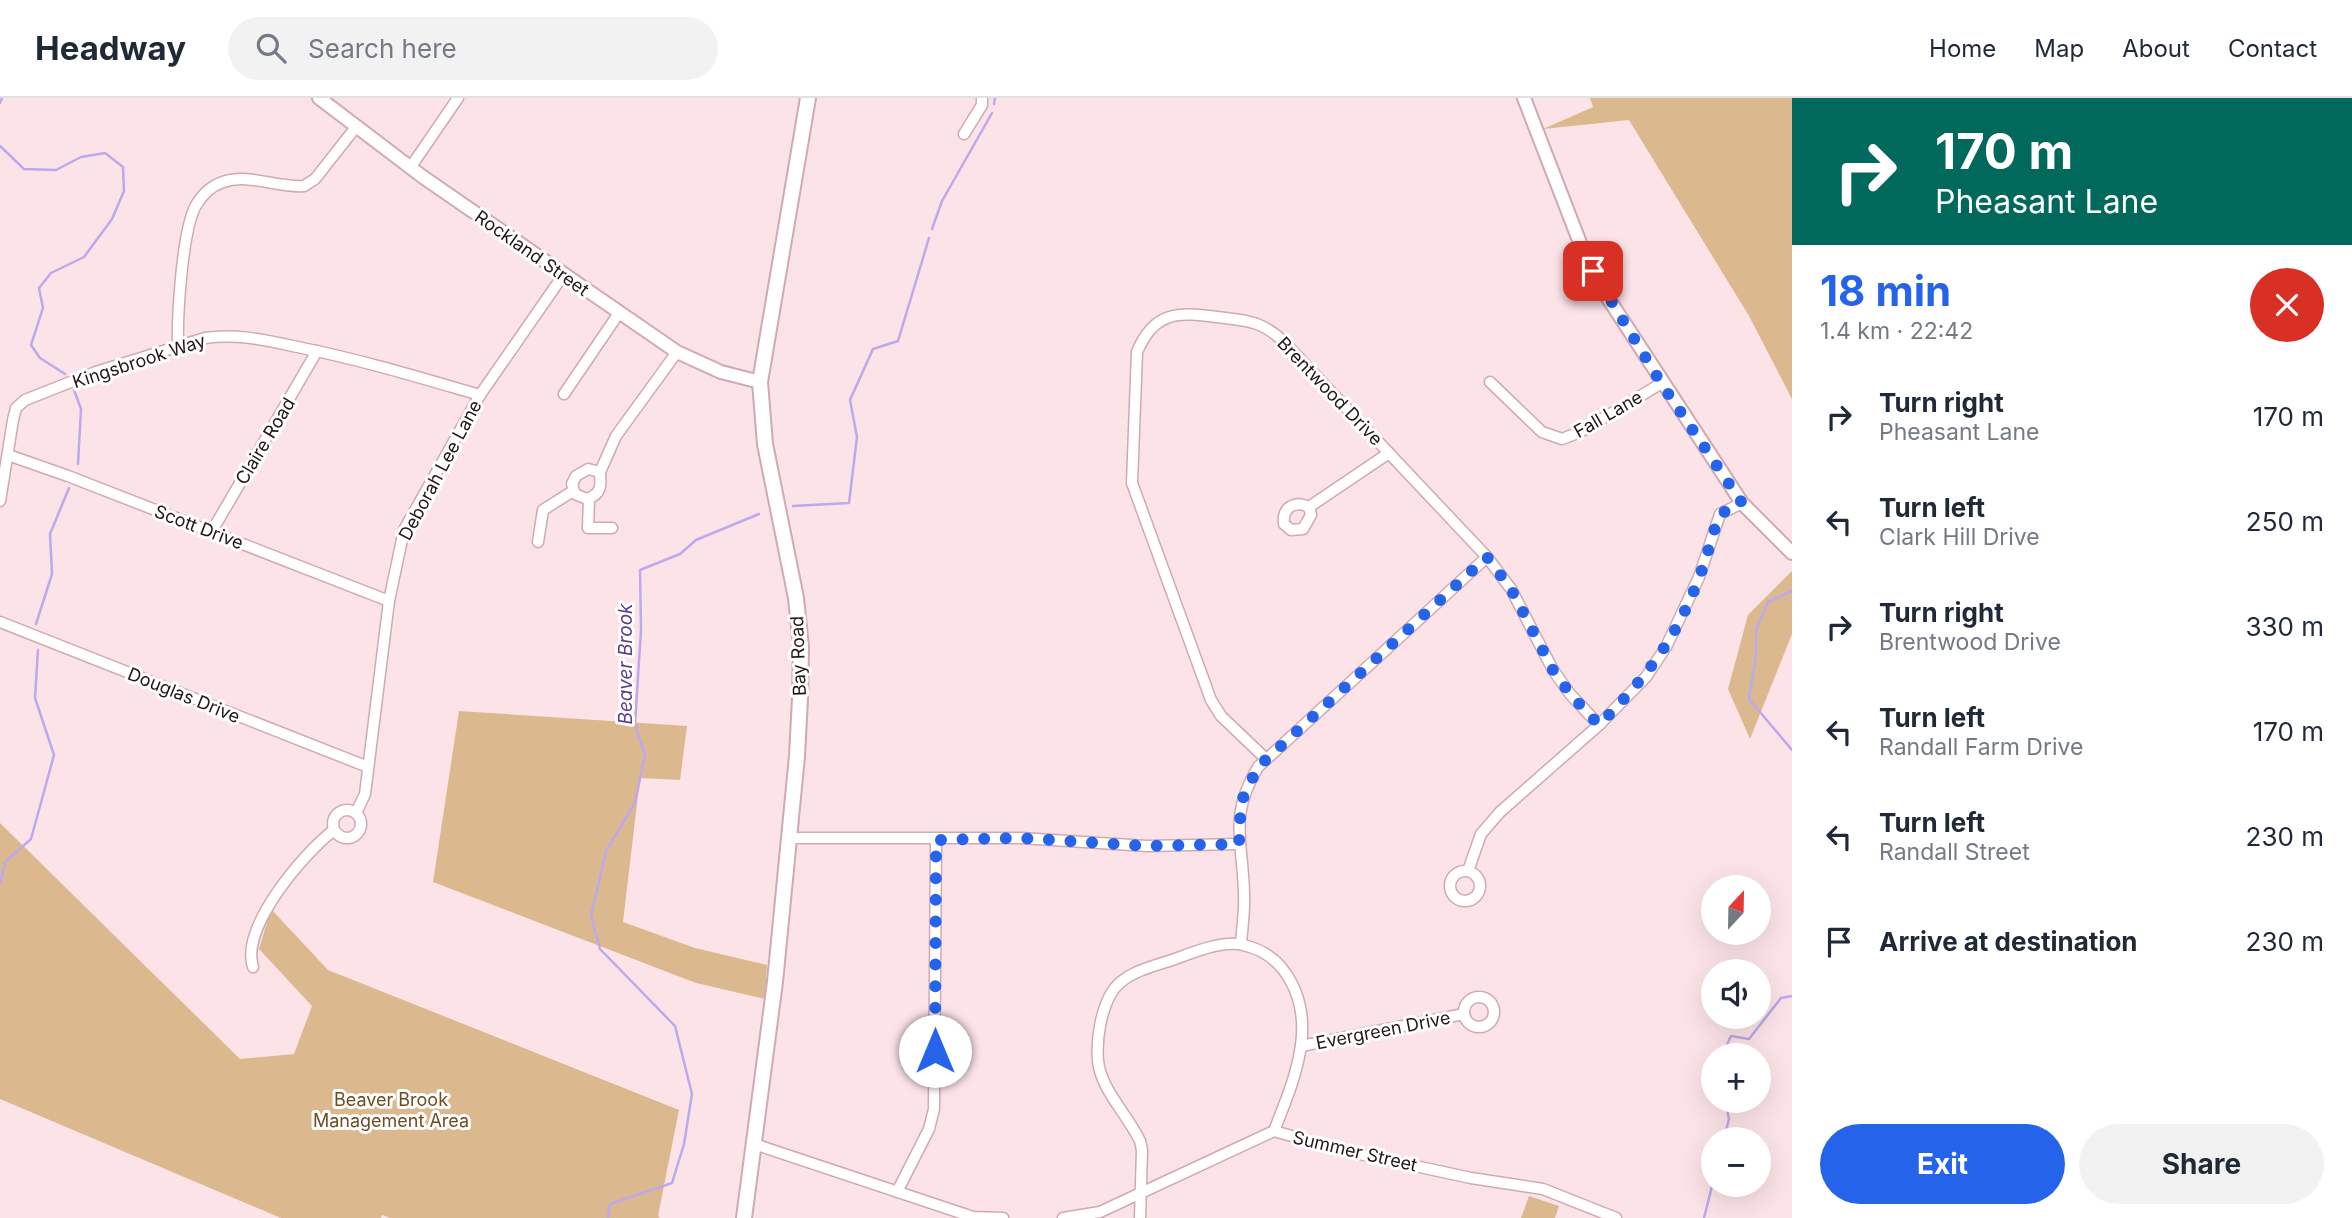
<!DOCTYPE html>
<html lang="en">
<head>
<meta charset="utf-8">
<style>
  :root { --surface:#fff; --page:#f2f2f3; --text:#1f2937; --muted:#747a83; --line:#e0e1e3; --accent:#2563eb }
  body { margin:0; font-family:Inter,sans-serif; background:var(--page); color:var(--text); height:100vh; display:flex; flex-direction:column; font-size:26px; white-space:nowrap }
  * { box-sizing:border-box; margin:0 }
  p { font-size:23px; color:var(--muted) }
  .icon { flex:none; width:38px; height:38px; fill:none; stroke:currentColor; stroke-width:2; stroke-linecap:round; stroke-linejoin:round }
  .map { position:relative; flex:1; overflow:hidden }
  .details { display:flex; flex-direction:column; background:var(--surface); width:560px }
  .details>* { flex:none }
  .top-card { background:#00695c; color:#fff; overflow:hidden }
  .needle { width:46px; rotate:22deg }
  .buttons { position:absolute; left:1701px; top:777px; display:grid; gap:14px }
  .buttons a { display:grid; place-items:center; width:70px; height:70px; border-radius:50%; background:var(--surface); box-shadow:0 7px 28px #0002; font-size:35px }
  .pin { position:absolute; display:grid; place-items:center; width:60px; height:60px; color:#fff; margin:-30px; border-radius:14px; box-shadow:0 4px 10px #0006 }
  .me { position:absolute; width:77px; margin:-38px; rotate:0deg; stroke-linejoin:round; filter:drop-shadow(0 0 5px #0008) }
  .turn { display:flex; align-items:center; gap:24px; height:147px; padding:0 28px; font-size:32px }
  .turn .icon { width:91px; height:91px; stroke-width:2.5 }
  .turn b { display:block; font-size:49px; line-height:60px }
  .round { display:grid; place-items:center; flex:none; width:74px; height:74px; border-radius:37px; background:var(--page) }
  .head { display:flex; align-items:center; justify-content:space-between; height:119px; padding:0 28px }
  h1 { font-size:42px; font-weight:700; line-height:52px; color:var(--accent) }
  .button { display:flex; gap:14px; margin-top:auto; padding:14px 28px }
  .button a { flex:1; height:80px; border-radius:42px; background:var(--accent); color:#fff; font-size:28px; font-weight:700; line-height:80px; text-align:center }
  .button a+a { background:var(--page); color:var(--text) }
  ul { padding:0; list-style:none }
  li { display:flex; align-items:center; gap:21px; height:105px; padding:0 28px }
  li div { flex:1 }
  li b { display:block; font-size:26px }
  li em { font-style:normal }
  header { display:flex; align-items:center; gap:42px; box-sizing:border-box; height:98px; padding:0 35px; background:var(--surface); border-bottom:2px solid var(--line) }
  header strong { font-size:33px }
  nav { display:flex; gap:38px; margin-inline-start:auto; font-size:24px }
  .search { width:490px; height:63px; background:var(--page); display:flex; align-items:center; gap:18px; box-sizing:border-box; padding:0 24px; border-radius:38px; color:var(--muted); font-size:26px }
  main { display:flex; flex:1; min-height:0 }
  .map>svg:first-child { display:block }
  .green { fill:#dcb88f }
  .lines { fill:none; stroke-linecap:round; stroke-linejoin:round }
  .stream { stroke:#bda9eb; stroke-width:2.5 }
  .minor-casing { stroke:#d1a9b2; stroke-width:13 }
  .tertiary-casing { stroke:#d1a9b2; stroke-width:16 }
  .secondary-casing { stroke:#d1a9b2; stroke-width:18 }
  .minor { stroke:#fff; stroke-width:10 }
  .tertiary { stroke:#fff; stroke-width:12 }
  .secondary { stroke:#fff; stroke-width:14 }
  .route { stroke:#2563eb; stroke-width:12; stroke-dasharray:0 21.6 }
  .labels { text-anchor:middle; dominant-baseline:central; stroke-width:6; stroke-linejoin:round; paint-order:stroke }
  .street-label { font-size:18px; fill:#231518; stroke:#fff }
  .park-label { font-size:18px; fill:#6f4c21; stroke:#fff }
  .water-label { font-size:19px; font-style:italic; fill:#5a3d8c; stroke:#fff }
</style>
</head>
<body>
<header>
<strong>Headway</strong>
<div class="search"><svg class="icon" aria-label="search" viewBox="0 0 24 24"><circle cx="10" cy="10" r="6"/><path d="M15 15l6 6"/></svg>Search here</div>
<nav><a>Home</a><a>Map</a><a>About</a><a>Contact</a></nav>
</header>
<main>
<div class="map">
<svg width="1792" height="1120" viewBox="0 0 1792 1120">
  <rect width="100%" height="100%" fill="#fce3e8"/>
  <g class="green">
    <polygon points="1590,0 1792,0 1792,301 1749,218 1629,22 1543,31 1593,9"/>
    <polygon points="1792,473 1792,536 1750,641 1728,591 1748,517"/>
    <polygon points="459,613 687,628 680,682 640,680 623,824 695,850 767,867 765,901 696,885 433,784"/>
    <polygon points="0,725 240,961 294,956 312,908 259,851 271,811 328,872 679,1012 658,1118 660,1120 390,1120 382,1117 381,1120 281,1120 0,1001"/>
    <polygon points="1529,1098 1559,1108 1555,1120 1521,1120"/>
  </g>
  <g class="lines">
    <g class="stream">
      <polyline points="0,5 2,0"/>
      <polyline points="994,6 995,0"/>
      <polyline points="0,48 24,71 56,72 81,59 105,55 123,69 124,93 112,121 84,159 51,175 39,190 43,210 31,247 40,260 65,276"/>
      <polyline points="932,131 942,103 992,15"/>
      <polyline points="74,292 81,311 78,366"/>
      <polyline points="793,408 849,405 857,339 850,302 873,251 898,243 929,140"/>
      <polyline points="1792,493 1768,504 1756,532 1756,558 1749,601 1792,652"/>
      <polyline points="36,526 52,476 50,436 69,390"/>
      <polyline points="0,786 5,764 31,741 54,657 35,600 38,552"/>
      <polyline points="1722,957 1731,938 1749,941 1781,900 1792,898"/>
      <polyline points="1724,1041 1729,1021 1725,1003"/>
      <polyline points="608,1120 610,1106 672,1085 684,1046 692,996 675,928 600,851 591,818 606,753 635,705 645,657 635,626 641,532 640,472 680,456 696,442 759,416"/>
      <polyline points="1704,1120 1713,1084"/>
    </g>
    <defs>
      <g id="minor">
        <polyline points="964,36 982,7 982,0"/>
        <polyline points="410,70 458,0"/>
        <path d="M178 249C177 218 182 136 195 109 201 98 211 88 223 84 249 75 277 90 304 88L315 81 356 29"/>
        <polyline points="1490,284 1542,334 1562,341 1580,334 1662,285"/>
        <polyline points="564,296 619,215"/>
        <polyline points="8,357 68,378 389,503"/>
        <path d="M588 371 600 374C601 387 602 396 587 401L575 396 572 386 576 378Z"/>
        <polyline points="600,374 616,338 677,254"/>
        <polyline points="589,401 588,430 612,430"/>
        <path d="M0 403 13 322 16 310 25 302 96 274 205 240C239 235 269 243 302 250 362 262 421 280 480 297"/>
        <path d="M1309 409C1295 402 1282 409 1284 426L1291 432 1303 431 1311 417 1309 409 1389 355"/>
        <polyline points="212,433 317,253"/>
        <polyline points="538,444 543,412 573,393"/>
        <polyline points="0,524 368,669"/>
        <path d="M1266 661 1221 618 1211 602 1132 385 1137 254C1154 213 1178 214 1217 219 1248 223 1261 222 1285 245L1487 459 1511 491 1553 572 1570 596 1599 627"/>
        <circle cx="347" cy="726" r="14"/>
        <polyline points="356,715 365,696 389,503 404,432 480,297 564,176"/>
        <polyline points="788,740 1021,740 1147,748 1239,746"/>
        <circle cx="1465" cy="788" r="15"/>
        <polyline points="1468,773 1481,736 1500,714 1599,627 1646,579 1666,549 1699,479 1720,416 1742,405"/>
        <path d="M1241 846C1242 830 1245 813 1244 796 1243 743 1228 719 1258 669L1487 459"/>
        <path d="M253 869C240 829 304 755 334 732"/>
        <circle cx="1479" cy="914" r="15"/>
        <polyline points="1301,948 1464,916"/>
        <polyline points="754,1046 973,1119 1003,1120"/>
        <polyline points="897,1094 929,1031 934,1011 936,742"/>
        <polyline points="1063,1120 1100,1114 1274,1033 1341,1052 1471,1080 1543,1091 1616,1120"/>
        <path d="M1140 1120 1142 1052 1140 1043C1128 1017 1101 992 1098 963 1096 942 1101 909 1114 891 1128 873 1155 868 1175 861 1194 854 1223 842 1243 847 1289 857 1307 904 1301 947 1297 977 1285 1005 1274 1033"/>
      </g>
      <g id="tertiary">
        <polyline points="319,0 423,79 677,254 721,274 760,284"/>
        <polyline points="1524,0 1587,163 1608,200 1742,405 1792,455"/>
      </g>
      <polyline id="secondary" points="744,1120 775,884 797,658 800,600 801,549 796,500 765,346 760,284 808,0"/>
    </defs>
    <use href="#minor" class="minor-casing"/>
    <use href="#tertiary" class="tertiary-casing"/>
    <use href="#secondary" class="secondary-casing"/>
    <use href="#minor" class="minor"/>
    <use href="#tertiary" class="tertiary"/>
    <use href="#secondary" class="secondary"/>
  </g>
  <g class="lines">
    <path class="route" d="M935 953 936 742 1021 740 1147 748 1239 746 1241 704 1258 669 1487 459 1511 491 1553 572 1570 596 1599 627C1646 580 1677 540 1700 477 1708 457 1712 436 1720 416L1742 405 1661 285 1593 173"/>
  </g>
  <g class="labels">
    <g class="street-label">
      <text transform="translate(532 155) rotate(35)">Rockland Street</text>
      <text transform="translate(139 263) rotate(-18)">Kingsbrook Way</text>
      <text transform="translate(1330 293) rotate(46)">Brentwood Drive</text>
      <text transform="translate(1608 316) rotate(-30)">Fall Lane</text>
      <text transform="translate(265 343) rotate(-59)">Claire Road</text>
      <text transform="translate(440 372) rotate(-62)">Deborah Lee Lane</text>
      <text transform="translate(199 429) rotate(21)">Scott Drive</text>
      <text transform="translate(798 558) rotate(-92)">Bay Road</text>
      <text transform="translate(184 597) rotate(22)">Douglas Drive</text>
      <text transform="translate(1383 932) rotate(-11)">Evergreen Drive</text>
      <text transform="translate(1355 1053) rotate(13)">Summer Street</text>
    </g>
    <g class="park-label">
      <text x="391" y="1001">Beaver Brook<tspan x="391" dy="21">Management Area</tspan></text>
    </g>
    <g class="water-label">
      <text transform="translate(625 566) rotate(-90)">Beaver Brook</text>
    </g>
  </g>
</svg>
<div class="buttons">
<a><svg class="needle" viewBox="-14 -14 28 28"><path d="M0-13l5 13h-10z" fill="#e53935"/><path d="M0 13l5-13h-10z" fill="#747a83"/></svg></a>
<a><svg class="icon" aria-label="sound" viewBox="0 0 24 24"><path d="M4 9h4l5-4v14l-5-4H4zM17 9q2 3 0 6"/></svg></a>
<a>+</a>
<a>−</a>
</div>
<div class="pin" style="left:1593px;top:173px;background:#d93025"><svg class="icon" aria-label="arrive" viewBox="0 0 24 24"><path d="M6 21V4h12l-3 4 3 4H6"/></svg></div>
<svg class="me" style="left:935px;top:953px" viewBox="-20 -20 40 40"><circle r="19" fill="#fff"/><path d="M0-13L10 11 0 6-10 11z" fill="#2563eb"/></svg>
</div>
<section class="details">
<div class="top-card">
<div class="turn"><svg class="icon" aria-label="right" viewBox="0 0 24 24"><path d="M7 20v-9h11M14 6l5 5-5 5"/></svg><div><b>170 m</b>Pheasant Lane</div></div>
</div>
<div class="head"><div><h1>18 min</h1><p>1.4 km · 22:42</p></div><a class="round" style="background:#d93025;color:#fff"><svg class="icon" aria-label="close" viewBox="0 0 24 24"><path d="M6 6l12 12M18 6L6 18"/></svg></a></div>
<ul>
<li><svg class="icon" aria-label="right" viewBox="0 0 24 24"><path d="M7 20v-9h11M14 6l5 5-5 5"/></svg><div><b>Turn right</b><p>Pheasant Lane</p></div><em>170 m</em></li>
<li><svg class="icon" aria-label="left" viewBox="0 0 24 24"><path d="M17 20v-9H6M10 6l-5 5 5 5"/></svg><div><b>Turn left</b><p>Clark Hill Drive</p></div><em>250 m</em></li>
<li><svg class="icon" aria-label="right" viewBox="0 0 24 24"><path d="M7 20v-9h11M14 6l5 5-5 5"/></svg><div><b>Turn right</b><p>Brentwood Drive</p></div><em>330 m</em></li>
<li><svg class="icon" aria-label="left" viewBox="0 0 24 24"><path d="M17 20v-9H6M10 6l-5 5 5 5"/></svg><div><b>Turn left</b><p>Randall Farm Drive</p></div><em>170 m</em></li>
<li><svg class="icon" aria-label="left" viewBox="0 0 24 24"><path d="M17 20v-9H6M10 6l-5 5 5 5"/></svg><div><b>Turn left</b><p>Randall Street</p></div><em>230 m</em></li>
<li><svg class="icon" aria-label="arrive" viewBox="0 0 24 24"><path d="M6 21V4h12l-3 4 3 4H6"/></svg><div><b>Arrive at destination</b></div><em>230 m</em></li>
</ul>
<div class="button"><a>Exit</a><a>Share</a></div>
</section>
</main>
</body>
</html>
